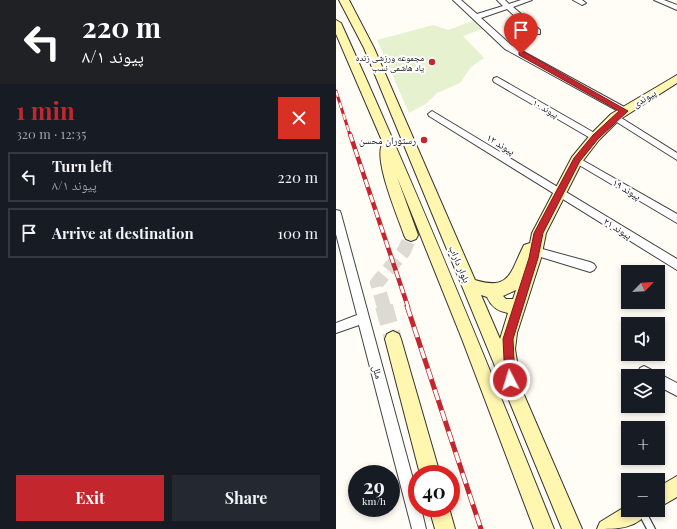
<!DOCTYPE html>
<html lang="en">
<head>
<meta charset="utf-8">
<style>
  :root { --surface:#171b24; --page:#242831; --text:#f1f3f6; --muted:#9ea1a6; --line:#363941; --accent:#c4262e }
  body { margin:0; font-family:"Playfair Display","Noto Naskh Arabic",serif; background:var(--page); color:var(--text); height:100vh; display:flex; flex-direction:column; font-size:15px; white-space:nowrap }
  * { box-sizing:border-box; margin:0 }
  p { font-size:13px; color:var(--muted) }
  .icon { flex:none; width:22px; height:22px; fill:none; stroke:currentColor; stroke-width:2; stroke-linecap:round; stroke-linejoin:round }
  .map { position:relative; flex:1; overflow:hidden }
  .sheet { display:flex; flex-direction:column; background:var(--surface); width:336px }
  .sheet>* { flex:none }
  .hud { background:#202124; color:#fff; overflow:hidden }
  .needle { width:26px; rotate:65deg }
  .buttons { position:absolute; left:285px; top:265px; display:grid; gap:8px }
  .buttons a { display:grid; place-items:center; width:44px; height:44px; border-radius:0px; background:var(--surface); box-shadow:0 2px 6px #0003; font-size:20px }
  .speed { position:absolute; left:12px; top:465px; display:flex; gap:8px; font-size:20px; font-weight:700; text-align:center }
  .speed>* { display:grid; place-content:center; width:52px; height:52px; border-radius:50%; background:var(--surface); box-shadow:0 2px 6px #0003; line-height:1 }
  .speed small { font-size:10px; font-weight:400 }
  .speed .limit { border:6px solid #d22; background:#fff; color:#111 }
  .pin { position:absolute; display:grid; place-items:center; width:34px; height:34px; color:#fff; margin:-41px -17px; border-radius:50% 50% 50% 0; rotate:-45deg; box-shadow:0 0 4px #0007 }
  .pin .icon { rotate:45deg }
  .me { position:absolute; width:44px; margin:-22px; rotate:355deg; stroke-linejoin:round; filter:drop-shadow(0 0 3px #0008) }
  .turn { display:flex; align-items:center; gap:14px; height:84px; padding:0 16px; font-size:18px }
  .turn .icon { width:52px; height:52px; stroke-width:2.5 }
  .turn b { display:block; font-size:28px; line-height:34px }
  .round { display:grid; place-items:center; flex:none; width:42px; height:42px; border-radius:0px; background:var(--page) }
  .overview { display:flex; align-items:center; justify-content:space-between; height:68px; padding:0 16px }
  h1 { font-size:24px; font-weight:700; line-height:30px; color:var(--accent) }
  .primary-button { display:flex; gap:8px; margin-top:auto; padding:8px 16px }
  .primary-button a { flex:1; height:46px; border-radius:0px; background:var(--accent); color:#fff; font-size:16px; font-weight:700; line-height:46px; text-align:center }
  .primary-button a+a { background:var(--page); color:var(--text) }
  ul { padding:0; list-style:none }
  li { display:flex; align-items:center; gap:12px; height:50px; margin:0 8px 6px; padding:0 8px; border:2px solid var(--line); border-radius:0px }
  li div { flex:1 }
  li b { display:block; font-size:15px }
  li em { font-style:normal }
  main { display:flex; flex:1; min-height:0 }
  .map>svg:first-child { display:block }
  .pitch { fill:#e6f2cf }
  .lines { fill:none; stroke-linecap:round; stroke-linejoin:round }
  .secondary-tunnel-far1 { stroke:#dbdad3; stroke-width:14; stroke-dasharray:14 7; stroke-linecap:butt }
  .secondary-tunnel { stroke:#dbdad3; stroke-width:18; stroke-dasharray:18 9; stroke-linecap:butt }
  .lane-casing { stroke:#444; stroke-width:2.5 }
  .street-casing { stroke:#444; stroke-width:2 }
  .secondary-casing { stroke:#333; stroke-width:2 }
  .lane { fill:#fff; fill-rule:evenodd }
  .street { fill:#fff; fill-rule:evenodd }
  .secondary { fill:#fff6b0; fill-rule:evenodd }
  .rail-far2-casing { stroke:#c4262e; stroke-width:3 }
  .rail-far1-casing { stroke:#c4262e; stroke-width:4.5 }
  .rail-casing { stroke:#c4262e; stroke-width:5 }
  .rail-far2 { stroke:#fff; stroke-width:2; stroke-dasharray:6; stroke-linecap:butt }
  .rail-far1 { stroke:#fff; stroke-width:3; stroke-dasharray:8; stroke-linecap:butt }
  .rail { stroke:#fff; stroke-width:3.5; stroke-dasharray:11; stroke-linecap:butt }
  .route { fill:#c4262e; stroke:#7f191e }
  .poi-dot { fill:#c4262e; stroke:#fff; stroke-width:1.5 }
  .labels { text-anchor:middle; dominant-baseline:central; stroke-width:4; stroke-linejoin:round; paint-order:stroke }
  .far-poi-label { font-size:9px; fill:#111; stroke:#fff; text-anchor:end }
  .far-street-label { font-size:9px; fill:#111; stroke:#fff }
  .street-label { font-size:10px; fill:#111; stroke:#fff }
  .poi-label { font-size:10px; fill:#111; stroke:#fff; text-anchor:end }
</style>
</head>
<body>
<main>
<section class="sheet">
<div class="hud">
<div class="turn"><svg class="icon" aria-label="left" viewBox="0 0 24 24"><path d="M17 20v-9H6M10 6l-5 5 5 5"/></svg><div><b>220 m</b>پیوند ۸/۱</div></div>
</div>
<div class="overview"><div><h1>1 min</h1><p>320 m · 12:35</p></div><a class="round" style="background:#d93025;color:#fff"><svg class="icon" aria-label="close" viewBox="0 0 24 24"><path d="M6 6l12 12M18 6L6 18"/></svg></a></div>
<ul>
<li><svg class="icon" aria-label="left" viewBox="0 0 24 24"><path d="M17 20v-9H6M10 6l-5 5 5 5"/></svg><div><b>Turn left</b><p>پیوند ۸/۱</p></div><em>220 m</em></li>
<li><svg class="icon" aria-label="arrive" viewBox="0 0 24 24"><path d="M6 21V4h12l-3 4 3 4H6"/></svg><div><b>Arrive at destination</b></div><em>100 m</em></li>
</ul>
<div class="primary-button"><a>Exit</a><a>Share</a></div>
</section>
<div class="map">
<svg width="341" height="529" viewBox="0 0 341 529">
  <rect width="100%" height="100%" fill="#fffdf5"/>
  <polygon class="pitch" points="139,20 149,28 127,36 148,58 135,67 124,83 101,93 91,103 73,113 41,40 97,25 112,30"/>
  <g class="lines">
    <polyline class="secondary-tunnel-far1" points="48,307 41,283 68,251 75,235"/>
    <polyline class="secondary-tunnel" points="48,306 57,339"/>
    <defs>
      <polygon id="lane" points="301,510 309,510 319,529 311,529"/>
      <g id="street">
        <polygon points="117,0 125,0 141,14 167,6 161,0 169,0 173,4 185,0 196,0 177,7 204,30 204,34 198,34 171,9 145,18 175,45 292,109 293,111 292,113 286,113 169,49"/>
        <polygon points="237,0 246,0 250,3 246,5"/>
        <polygon points="318,0 328,0 341,5 341,10"/>
        <polygon points="161,77 262,135 264,137 262,139 256,139 158,82 157,80 158,78"/>
        <polygon points="96,111 341,259 341,270 93,116 92,114"/>
        <polygon points="279,114 341,153 341,160 276,119 275,117"/>
        <polygon points="241,157 341,214 341,223 238,162 236,160"/>
        <polygon points="0,210 4,211 5,214 81,494 81,508 85,508 90,529 76,529 23,325 0,333 0,323 21,315 0,234"/>
        <polygon points="199,247 254,262 258,264 260,267 258,270 254,272 195,254 194,251 195,248"/>
        <polygon points="308,366 341,383 341,396 322,386 322,376 303,376 302,372 304,368"/>
      </g>
      <g id="secondary">
        <path d="M3 0H13L38 48 139 280C175 291 174 272 188 245L194 243 196 233 236 157 255 134 275 114 341 75V83L283 120 263 140 246 162 210 233 205 258 181 333 179 349 182 368 179 374 246 529H226L28 48ZM180 290 177 299H170L167 296ZM145 295 151 297C155 306 161 311 172 313L164 339Z"/>
        <path d="M0 20 5 23C81 190 150 359 218 529H198L126 339 61 177 82 235 80 239 75 241 70 239 68 235C62 217 36 157 47 143L0 34Z"/>
        <polygon points="57,331 63,334 65,339 104,474 84,474 49,339 51,334"/>
        <polygon points="341,476 341,497 322,508 322,487"/>
        <path d="M292 505V510H312C303 529 280 529 261 529L264 522Z"/>
        <polygon points="93,508 113,508 119,529 99,529"/>
      </g>
    </defs>
    <use href="#lane" class="lane-casing"/>
    <use href="#street" class="street-casing"/>
    <use href="#secondary" class="secondary-casing"/>
    <use href="#lane" class="lane"/>
    <use href="#street" class="street"/>
    <use href="#secondary" class="secondary"/>
    <defs>
      <polyline id="rail-far2" points="0,91 14,135"/>
      <polyline id="rail-far1" points="14,134 72,307"/>
      <polyline id="rail" points="71,306 145,529"/>
    </defs>
    <use href="#rail-far2" class="rail-far2-casing"/>
    <use href="#rail-far1" class="rail-far1-casing"/>
    <use href="#rail" class="rail-casing"/>
    <use href="#rail-far2" class="rail-far2"/>
    <use href="#rail-far1" class="rail-far1"/>
    <use href="#rail" class="rail"/>
  </g>
  <polygon class="route" points="183,52 188,52 292,111 262,139 244,161 207,233 202,258 177,339 179,380 178,384 174,385 170,384 169,380 167,339 193,258 198,233 238,158 257,135 283,111 183,55"/>
  <g class="poi-dot">
    <circle cx="96" cy="62" r="4"/>
    <circle cx="88" cy="140" r="4"/>
  </g>
  <g class="labels">
    <g class="far-poi-label">
      <text x="88" y="57">مجموعه ورزشی زنده<tspan x="88" dy="10">یاد هاشمی نسب</tspan></text>
    </g>
    <g class="far-street-label">
      <text transform="translate(210 108) rotate(30)">پیوند ۱۰</text>
    </g>
    <g class="street-label">
      <text transform="translate(308 98) rotate(-32)">پیوندی</text>
      <text transform="translate(165 144) rotate(31)">پیوند ۱۲</text>
      <text transform="translate(291 189) rotate(31)">پیوند ۱۹</text>
      <text transform="translate(282 228) rotate(32)">پیوند ۲۱</text>
      <text transform="translate(124 264) rotate(67)">بلوار داراب</text>
      <text transform="translate(42 372) rotate(75)">ملل</text>
    </g>
    <g class="poi-label">
      <text x="80" y="140">رستوران محسن</text>
    </g>
  </g>
</svg>
<div class="buttons">
<a><svg class="needle" viewBox="-14 -14 28 28"><path d="M0-13l5 13h-10z" fill="#e53935"/><path d="M0 13l5-13h-10z" fill="#9ea1a6"/></svg></a>
<a><svg class="icon" aria-label="sound" viewBox="0 0 24 24"><path d="M4 9h4l5-4v14l-5-4H4zM17 9q2 3 0 6"/></svg></a>
<a><svg class="icon" aria-label="layers" viewBox="0 0 24 24"><path d="M12 4l9 5-9 5-9-5zM3 14l9 5 9-5"/></svg></a>
<a>+</a>
<a>−</a>
</div>
<div class="speed"><div>29<small>km/h</small></div><div class="limit">40</div></div>
<div class="pin" style="left:185px;top:54px;background:#d93025"><svg class="icon" aria-label="arrive" viewBox="0 0 24 24"><path d="M6 21V4h12l-3 4 3 4H6"/></svg></div>
<svg class="me" style="left:174px;top:380px" viewBox="-20 -20 40 40"><circle r="17" fill="#c4262e" stroke="#fff" stroke-width="3"/><path d="M0-11L8 9 0 5-8 9z" fill="#fff"/></svg>
</div>
</main>
</body>
</html>
